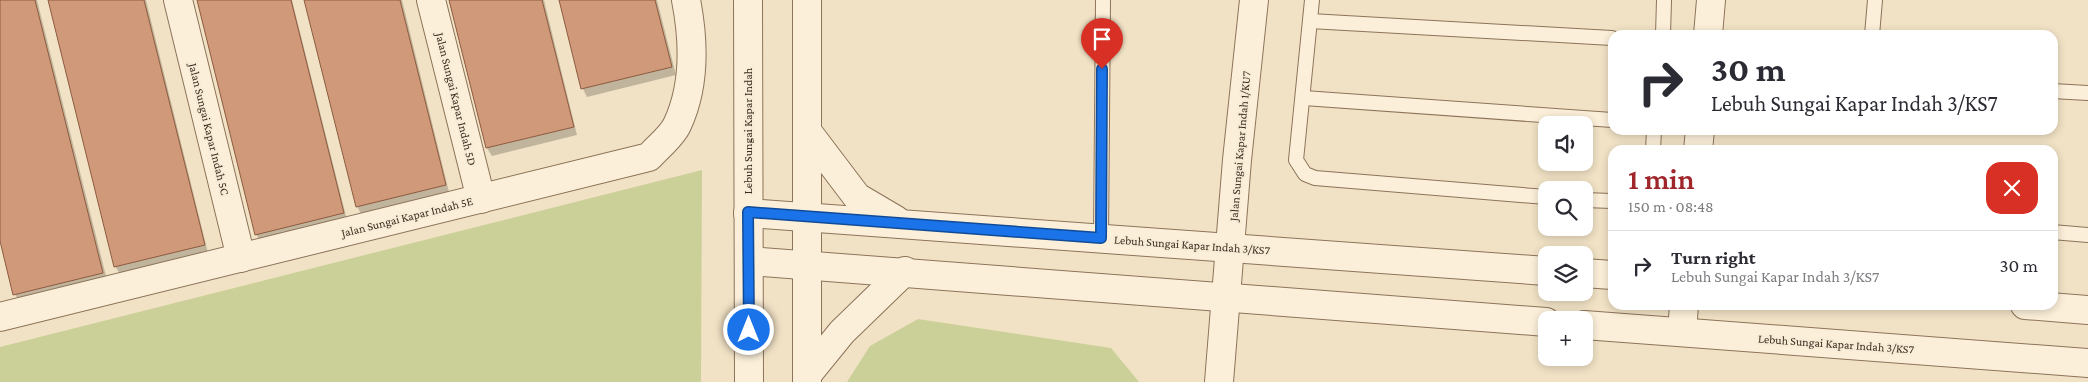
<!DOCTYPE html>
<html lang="en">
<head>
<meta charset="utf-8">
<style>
  :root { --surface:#fff; --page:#f7f7f7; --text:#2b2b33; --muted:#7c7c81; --line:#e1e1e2; --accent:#9f272c }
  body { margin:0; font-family:"Crimson Pro",serif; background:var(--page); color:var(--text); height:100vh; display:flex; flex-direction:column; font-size:19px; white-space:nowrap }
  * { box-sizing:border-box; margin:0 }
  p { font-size:16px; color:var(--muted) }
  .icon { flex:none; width:28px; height:28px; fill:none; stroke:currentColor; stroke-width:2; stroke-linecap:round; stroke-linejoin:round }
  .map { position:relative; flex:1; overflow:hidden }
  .side { position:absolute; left:1608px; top:145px; width:450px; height:165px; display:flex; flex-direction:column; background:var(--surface); border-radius:15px; box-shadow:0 2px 8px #0003 }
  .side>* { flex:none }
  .top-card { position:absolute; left:1608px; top:30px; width:450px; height:105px; border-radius:15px; box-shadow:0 2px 8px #0003; background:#fff; color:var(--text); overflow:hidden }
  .fabs { position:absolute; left:1538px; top:116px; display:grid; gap:10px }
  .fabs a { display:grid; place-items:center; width:55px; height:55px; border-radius:10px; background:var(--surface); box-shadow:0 2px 8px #0003; font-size:25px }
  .pin { position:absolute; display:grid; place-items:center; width:42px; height:42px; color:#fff; margin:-51px -21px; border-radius:50% 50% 50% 0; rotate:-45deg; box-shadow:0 0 5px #0007 }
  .pin .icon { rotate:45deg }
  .me { position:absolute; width:55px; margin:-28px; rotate:0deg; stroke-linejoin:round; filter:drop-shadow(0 0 4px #0008) }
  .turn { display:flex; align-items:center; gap:18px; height:105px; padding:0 20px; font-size:22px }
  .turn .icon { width:65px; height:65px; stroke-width:2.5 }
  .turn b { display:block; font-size:35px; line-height:42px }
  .round { display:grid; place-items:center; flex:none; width:52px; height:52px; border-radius:15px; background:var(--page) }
  .head { display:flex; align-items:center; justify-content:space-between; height:85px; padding:0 20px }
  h1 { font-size:30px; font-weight:600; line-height:38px; color:var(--accent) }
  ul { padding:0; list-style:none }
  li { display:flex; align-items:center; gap:15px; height:70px; padding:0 20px; border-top:1px solid var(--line) }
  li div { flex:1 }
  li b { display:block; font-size:19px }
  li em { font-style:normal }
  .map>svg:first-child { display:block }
  .green { fill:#cbd098 }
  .shadow { fill:#0003 }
  .building { fill:#d09a7a; stroke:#8d5b3f }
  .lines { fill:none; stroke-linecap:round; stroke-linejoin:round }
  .lane-casing { stroke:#8d735a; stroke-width:16 }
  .street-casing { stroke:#8d735a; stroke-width:30 }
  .lane { stroke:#fbefd9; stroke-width:14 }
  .street { stroke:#fbefd9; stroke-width:28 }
  .route-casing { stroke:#114b97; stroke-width:12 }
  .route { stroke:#1a73e8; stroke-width:9 }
  .labels { text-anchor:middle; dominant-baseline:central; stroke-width:4; stroke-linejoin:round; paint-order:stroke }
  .street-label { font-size:12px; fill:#3c2c1f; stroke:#f7ecd6 }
</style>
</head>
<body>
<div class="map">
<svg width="2088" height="382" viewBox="0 0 2088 382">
  <rect width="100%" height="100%" fill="#f1e2c5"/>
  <g class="green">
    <polygon points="702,170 701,382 0,382 0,347"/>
    <polygon points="918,319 1111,348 1139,382 847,382 870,346"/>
  </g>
  <g class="shadow">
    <polygon points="0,0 37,0 107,280 19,302 15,294 0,236"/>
    <polygon points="50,0 146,0 208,253 120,274 115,266"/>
    <polygon points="198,0 292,0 347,220 261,242 256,234"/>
    <polygon points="306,0 402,0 449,192 361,214 357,206"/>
    <polygon points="450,0 544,0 577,135 492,156 487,148"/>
    <polygon points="561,0 657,0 676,75 587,97 583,89"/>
  </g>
  <g class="building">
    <polygon points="0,0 35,0 103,273 13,295 0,241"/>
    <polygon points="48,0 144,0 205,245 114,267"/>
    <polygon points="197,0 291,0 344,213 255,235"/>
    <polygon points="304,0 400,0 446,185 356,207"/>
    <polygon points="449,0 542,0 574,127 486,148"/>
    <polygon points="559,0 655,0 672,67 581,89"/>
  </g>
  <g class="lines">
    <defs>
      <g id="lane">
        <polyline points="1312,0 1296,160 1305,174 1315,178 1546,197"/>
        <polyline points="1310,21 1612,38"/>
        <polyline points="1663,35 1664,0"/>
        <polyline points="1872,35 1875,0"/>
        <polyline points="2052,91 2088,93"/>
        <polyline points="1304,98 1612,120"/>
        <polyline points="1653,150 1654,130"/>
        <polyline points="1584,200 1612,201"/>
        <polyline points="2052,232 2088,235"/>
        <polyline points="1101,238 1103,0"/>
      </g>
      <g id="street">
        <polyline points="178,0 241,258"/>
        <polyline points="431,0 481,199"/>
        <polyline points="748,0 749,382"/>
        <polyline points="1708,35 1711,0"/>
        <polyline points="807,131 857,197 896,220"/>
        <polyline points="1698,150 1700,130"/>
        <polyline points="748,213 1546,271"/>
        <polyline points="749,261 1546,322"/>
        <polyline points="1584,273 1612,275"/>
        <polyline points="2025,305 2088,310"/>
        <path d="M0 317 649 157C658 147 672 136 677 125 695 87 694 41 686 0"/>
        <polyline points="1584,325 2088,363"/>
        <polyline points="1682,332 1684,305"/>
        <polyline points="807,375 842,332 905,271"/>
        <polyline points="807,382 807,0"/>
        <polyline points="1219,382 1237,160 1254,0"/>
      </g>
    </defs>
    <use href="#lane" class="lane-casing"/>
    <use href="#street" class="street-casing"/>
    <use href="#lane" class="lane"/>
    <use href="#street" class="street"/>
  </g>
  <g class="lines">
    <defs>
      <polyline id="route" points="749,330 748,212 1101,238 1102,69"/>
    </defs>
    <use href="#route" class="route-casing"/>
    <use href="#route" class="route"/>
  </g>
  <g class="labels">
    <g class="street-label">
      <text transform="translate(456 99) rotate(76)">Jalan Sungai Kapar Indah 5D</text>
      <text transform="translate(209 129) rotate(76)">Jalan Sungai Kapar Indah 5C</text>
      <text transform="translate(748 131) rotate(-90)">Lebuh Sungai Kapar Indah</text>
      <text transform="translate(1240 146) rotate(-85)">Jalan Sungai Kapar Indah 1/KU7</text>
      <text transform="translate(407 217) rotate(-14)">Jalan Sungai Kapar Indah 5E</text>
      <text transform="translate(1192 245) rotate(4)">Lebuh Sungai Kapar Indah 3/KS7</text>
      <text transform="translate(1836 344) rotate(4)">Lebuh Sungai Kapar Indah 3/KS7</text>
    </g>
  </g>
</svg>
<div class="fabs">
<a><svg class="icon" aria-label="sound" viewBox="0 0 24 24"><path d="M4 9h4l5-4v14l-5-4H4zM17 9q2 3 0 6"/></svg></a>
<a><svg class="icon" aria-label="search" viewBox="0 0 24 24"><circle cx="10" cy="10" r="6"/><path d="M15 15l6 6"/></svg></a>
<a><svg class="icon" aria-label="layers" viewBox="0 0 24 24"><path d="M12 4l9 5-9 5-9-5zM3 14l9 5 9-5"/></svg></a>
<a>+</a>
</div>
<div class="pin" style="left:1102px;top:69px;background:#d93025"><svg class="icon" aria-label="arrive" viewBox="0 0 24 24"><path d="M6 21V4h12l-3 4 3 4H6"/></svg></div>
<svg class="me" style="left:749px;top:330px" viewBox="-20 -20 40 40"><circle r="17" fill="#1a73e8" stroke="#fff" stroke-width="3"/><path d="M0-11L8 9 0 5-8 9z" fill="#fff"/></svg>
<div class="top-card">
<div class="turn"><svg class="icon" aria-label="right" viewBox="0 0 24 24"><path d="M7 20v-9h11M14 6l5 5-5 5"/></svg><div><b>30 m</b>Lebuh Sungai Kapar Indah 3/KS7</div></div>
</div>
<section class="side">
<div class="head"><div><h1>1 min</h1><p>150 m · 08:48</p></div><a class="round" style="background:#d93025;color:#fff"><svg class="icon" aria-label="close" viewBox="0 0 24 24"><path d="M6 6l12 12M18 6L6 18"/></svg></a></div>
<ul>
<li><svg class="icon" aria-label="right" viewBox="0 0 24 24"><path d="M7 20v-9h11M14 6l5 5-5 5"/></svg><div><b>Turn right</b><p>Lebuh Sungai Kapar Indah 3/KS7</p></div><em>30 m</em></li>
</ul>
</section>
</div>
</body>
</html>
